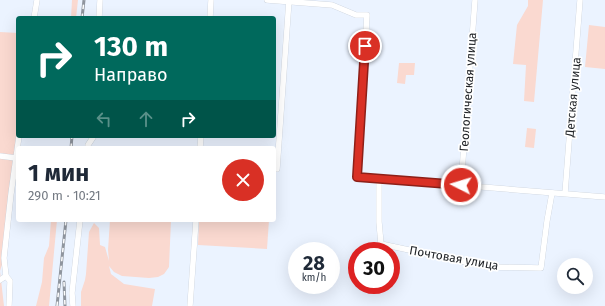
<!DOCTYPE html>
<html lang="ru">
<head>
<meta charset="utf-8">
<style>
  :root { --surface:#fff; --page:#f2f2f3; --text:#1f2937; --muted:#747a83 }
  body { margin:0; font-family:"Fira Sans",sans-serif; background:var(--page); color:var(--text); height:100vh; display:flex; flex-direction:column; font-size:15px; white-space:nowrap }
  * { box-sizing:border-box; margin:0 }
  p { font-size:13px; color:var(--muted) }
  .icon { flex:none; width:22px; height:22px; fill:none; stroke:currentColor; stroke-width:2; stroke-linecap:round; stroke-linejoin:round }
  .map { position:relative; flex:1; overflow:hidden }
  .drawer { position:absolute; left:16px; top:146px; width:260px; height:76px; display:flex; flex-direction:column; background:var(--surface); border-radius:4px; box-shadow:0 4px 16px #0002 }
  .drawer>* { flex:none }
  .hud { position:absolute; left:16px; top:16px; width:260px; height:122px; border-radius:4px; box-shadow:0 4px 16px #0002; background:#00695c; color:#fff; overflow:hidden }
  .buttons { position:absolute; left:557px; top:258px; display:grid; gap:8px }
  .buttons a { display:grid; place-items:center; width:36px; height:36px; border-radius:50%; background:var(--surface); box-shadow:0 4px 16px #0002; font-size:20px }
  .speed { position:absolute; left:288px; top:242px; display:flex; gap:8px; font-size:20px; font-weight:700; text-align:center }
  .speed>* { display:grid; place-content:center; width:52px; height:52px; border-radius:50%; background:var(--surface); box-shadow:0 4px 16px #0002; line-height:1 }
  .speed small { font-size:10px; font-weight:400 }
  .speed .limit { border:6px solid #d22; background:#fff; color:#111 }
  .pin { position:absolute; display:grid; place-items:center; width:34px; height:34px; color:#fff; margin:-17px; border:2px solid #fff; border-radius:50%; box-shadow:0 1px 4px #0007 }
  .me { position:absolute; width:44px; margin:-22px; rotate:275deg; stroke-linejoin:round; filter:drop-shadow(0 0 3px #0008) }
  .turn { display:flex; align-items:center; gap:14px; height:84px; padding:0 12px; font-size:18px }
  .turn .icon { width:52px; height:52px; stroke-width:2.5 }
  .turn b { display:block; font-size:28px; line-height:34px }
  .lanes { display:flex; align-items:center; height:38px; padding:0 12px; background:#0003; justify-content:center; gap:20px; direction:ltr }
  .lanes .off { opacity:.35 }
  .round { display:grid; place-items:center; flex:none; width:42px; height:42px; border-radius:21px; background:var(--page) }
  .head { display:flex; align-items:center; justify-content:space-between; height:68px; padding:0 12px }
  h1 { font-size:24px; font-weight:700; line-height:30px }
  .map>svg:first-child { display:block }
  .green { fill:#fad9d0 }
  .lines { fill:none; stroke-linecap:round; stroke-linejoin:round }
  .street-casing { stroke:#c3cbd6; stroke-width:6 }
  .street { stroke:#fff; stroke-width:5.5 }
  .rail-casing { stroke:#8f959e; stroke-width:3 }
  .rail { stroke:#fff; stroke-width:1.5; stroke-dasharray:4.5; stroke-linecap:butt }
  .route-casing { stroke:#8d1f18; stroke-width:10 }
  .route { stroke:#d93025; stroke-width:7 }
  .labels { text-anchor:middle; dominant-baseline:central; stroke-width:3.5; stroke-linejoin:round; paint-order:stroke }
  .street-label { font-size:12px; fill:#212428; stroke:#fff }
</style>
</head>
<body>
<div class="map">
<svg width="605" height="306" viewBox="0 0 605 306">
  <rect width="100%" height="100%" fill="#ebf3ff"/>
  <g class="green">
    <polygon points="72,0 78,0 76,18 71,18"/>
    <polygon points="528,0 543,0 534,102 524,101 526,65 513,64 517,25 528,6"/>
    <polygon points="589,25 605,27 605,69 585,67"/>
    <polygon points="0,32 18,33 18,136 4,258 0,271 4,306 0,306"/>
    <polygon points="399,63 415,63 414,75 406,75 405,84 397,83"/>
    <polygon points="527,128 536,129 534,148 525,147"/>
    <polygon points="51,220 57,220 49,306 36,306 42,282 44,258 49,246"/>
    <polygon points="110,220 171,220 169,267 164,274 158,277 149,278 122,276 114,272 109,266 111,274 124,284 155,289 152,306 81,306 81,292 85,280 86,274 89,232 94,223 99,228 100,245 105,247 109,261 108,250"/>
    <polygon points="199,220 269,220 267,249 198,245"/>
  </g>
  <g class="lines">
    <defs>
      <g id="street">
        <polyline points="267,0 332,5 356,15 367,15 357,177 605,197"/>
        <polyline points="34,18 37,0"/>
        <polyline points="99,18 100,0"/>
        <polyline points="210,18 211,0"/>
        <polyline points="88,148 88,145 94,136"/>
        <polyline points="200,148 201,136"/>
        <polyline points="0,156 16,158 11,194 4,258 6,276"/>
        <polyline points="16,158 19,136"/>
        <polyline points="277,169 289,0"/>
        <polyline points="379,179 379,222 381,244 489,267 541,268 547,221 552,193"/>
        <polyline points="461,185 475,0"/>
        <polyline points="565,193 580,0"/>
        <polyline points="0,280 6,276 10,281 9,306"/>
        <polyline points="73,306 72,293 80,220"/>
        <polyline points="190,306 196,220"/>
      </g>
    </defs>
    <use href="#street" class="street-casing"/>
    <use href="#street" class="street"/>
    <defs>
      <g id="rail">
        <polyline points="82,18 84,0"/>
        <polyline points="71,148 72,136"/>
        <polyline points="64,282 65,306"/>
        <polyline points="57,306 66,220"/>
      </g>
    </defs>
    <use href="#rail" class="rail-casing"/>
    <use href="#rail" class="rail"/>
  </g>
  <g class="lines">
    <defs>
      <polyline id="route" points="365,46 357,177 461,185"/>
    </defs>
    <use href="#route" class="route-casing"/>
    <use href="#route" class="route"/>
  </g>
  <g class="labels">
    <g class="street-label">
      <text transform="translate(468 92) rotate(-86)">Геологическая улица</text>
      <text transform="translate(573 97) rotate(-85)">Детская улица</text>
      <text transform="translate(454 258) rotate(10)">Почтовая улица</text>
    </g>
  </g>
</svg>
<div class="buttons">
<a><svg class="icon" aria-label="search" viewBox="0 0 24 24"><circle cx="10" cy="10" r="6"/><path d="M15 15l6 6"/></svg></a>
</div>
<div class="speed"><div>28<small>km/h</small></div><div class="limit">30</div></div>
<div class="pin" style="left:365px;top:46px;background:#d93025"><svg class="icon" aria-label="arrive" viewBox="0 0 24 24"><path d="M6 21V4h12l-3 4 3 4H6"/></svg></div>
<svg class="me" style="left:461px;top:185px" viewBox="-20 -20 40 40"><circle r="17" fill="#d93025" stroke="#fff" stroke-width="3"/><path d="M0-11L8 9 0 5-8 9z" fill="#fff"/></svg>
<div class="hud">
<div class="turn"><svg class="icon" aria-label="right" viewBox="0 0 24 24"><path d="M7 20v-9h11M14 6l5 5-5 5"/></svg><div><b>130 m</b>Направо</div></div>
<div class="lanes"><svg class="icon off" aria-label="left" viewBox="0 0 24 24"><path d="M17 20v-9H6M10 6l-5 5 5 5"/></svg><svg class="icon off" aria-label="ahead" viewBox="0 0 24 24"><path d="M12 20V5M6 11l6-6 6 6"/></svg><svg class="icon" aria-label="right" viewBox="0 0 24 24"><path d="M7 20v-9h11M14 6l5 5-5 5"/></svg></div>
</div>
<section class="drawer">
<div class="head"><div><h1>1 мин</h1><p>290 m · 10:21</p></div><a class="round" style="background:#d93025;color:#fff"><svg class="icon" aria-label="close" viewBox="0 0 24 24"><path d="M6 6l12 12M18 6L6 18"/></svg></a></div>
</section>
</div>
</body>
</html>
